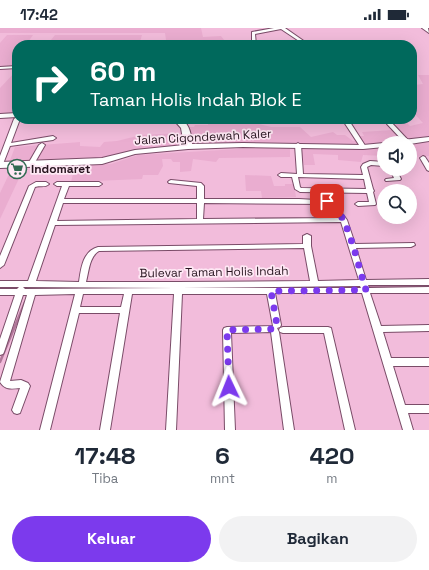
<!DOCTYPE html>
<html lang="id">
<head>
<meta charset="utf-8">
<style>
  :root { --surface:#fff; --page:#f2f2f3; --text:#1f2937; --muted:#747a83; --accent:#7c3aed }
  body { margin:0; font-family:"Space Grotesk",sans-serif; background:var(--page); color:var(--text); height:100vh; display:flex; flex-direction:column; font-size:15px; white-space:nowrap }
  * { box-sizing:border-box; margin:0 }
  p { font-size:13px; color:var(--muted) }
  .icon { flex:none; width:22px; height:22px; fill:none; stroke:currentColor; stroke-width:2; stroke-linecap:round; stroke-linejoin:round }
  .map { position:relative; height:402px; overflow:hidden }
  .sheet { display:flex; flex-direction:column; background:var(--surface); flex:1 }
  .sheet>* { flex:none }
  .banner { position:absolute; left:12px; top:12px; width:405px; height:84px; border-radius:16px; box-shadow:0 4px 16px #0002; background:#00695c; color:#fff; overflow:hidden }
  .buttons { position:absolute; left:377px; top:108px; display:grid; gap:8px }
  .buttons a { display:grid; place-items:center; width:40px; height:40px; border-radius:50%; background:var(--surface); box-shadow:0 4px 16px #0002; font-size:20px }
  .pin { position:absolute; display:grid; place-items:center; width:34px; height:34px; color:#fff; margin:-17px; border-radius:8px; box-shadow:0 2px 6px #0006 }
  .me { position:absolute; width:44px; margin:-22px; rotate:358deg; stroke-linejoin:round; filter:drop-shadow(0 0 3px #0008) }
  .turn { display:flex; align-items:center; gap:14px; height:84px; padding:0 12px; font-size:18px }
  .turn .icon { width:52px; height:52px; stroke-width:2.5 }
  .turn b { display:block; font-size:28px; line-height:34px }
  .eta { display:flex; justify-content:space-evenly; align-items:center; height:68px; text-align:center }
  .eta b { font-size:24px; font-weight:700; line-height:28px }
  .primary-button { display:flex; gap:8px; margin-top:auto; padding:8px 12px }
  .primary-button a { flex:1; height:46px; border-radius:24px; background:var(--accent); color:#fff; font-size:16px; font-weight:700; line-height:46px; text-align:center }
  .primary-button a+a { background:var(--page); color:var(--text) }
  .status { display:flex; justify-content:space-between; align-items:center; height:28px; padding:0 20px; background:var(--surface); direction:ltr }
  .status svg { height:11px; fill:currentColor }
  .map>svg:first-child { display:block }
  .built { fill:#eaadd0 }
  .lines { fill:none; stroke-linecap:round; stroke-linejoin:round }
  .stream-far1 { stroke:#b07799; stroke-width:2 }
  .stream { stroke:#b07799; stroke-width:2.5 }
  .minor-casing { stroke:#7a4c68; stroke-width:2 }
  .tertiary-casing { stroke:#7a4c68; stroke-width:2 }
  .secondary-casing { stroke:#7a4c68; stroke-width:2 }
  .minor { fill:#fff; fill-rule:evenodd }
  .tertiary { fill:#fff; fill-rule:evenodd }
  .secondary { fill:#fff; fill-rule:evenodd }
  .route { stroke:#7c3aed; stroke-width:7; stroke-dasharray:0 12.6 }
  .labels { text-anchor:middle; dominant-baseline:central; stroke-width:3.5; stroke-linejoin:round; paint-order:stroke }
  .street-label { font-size:12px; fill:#281520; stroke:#fee8f4 }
  .poi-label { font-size:12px; font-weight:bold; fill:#281520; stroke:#fee8f4; text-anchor:start }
</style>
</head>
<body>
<div class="status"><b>17:42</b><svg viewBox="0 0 49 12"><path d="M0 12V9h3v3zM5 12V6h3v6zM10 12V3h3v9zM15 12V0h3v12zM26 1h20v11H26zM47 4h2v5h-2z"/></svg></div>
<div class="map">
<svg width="429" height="402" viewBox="0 0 429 402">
  <rect width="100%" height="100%" fill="#f2bcdb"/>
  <g class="built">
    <polygon points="0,0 201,0 203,9 221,8 228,17 195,17 195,15 184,15 183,12 166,12 165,5 0,5"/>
    <polygon points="7,7 33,7 26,17 17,17 17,40 0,40 0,15"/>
    <polygon points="55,7 142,7 139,17 47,17"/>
    <polygon points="17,42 17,86 0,86 0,60"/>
    <polygon points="418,47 429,47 429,108 378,116 239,115 191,118 189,99 194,99 195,97 208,97 208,92 253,91 259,96 271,99 300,99 311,109 333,104 337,107 345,107 353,113 357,112 356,108 364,108 362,104 393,102 392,98 396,97 394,93 404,92 410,98 423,95 412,83 412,63 416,61 414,57 423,56"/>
    <polygon points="181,105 182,108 175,109 178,118 143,121 106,130 9,135 15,119 80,114 80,118 100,119 104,114 117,113 141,107"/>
    <polygon points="429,114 429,128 410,129 410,116"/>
    <polygon points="255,120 290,120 290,129 219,130 216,134 193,131 191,143 180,144 180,134 173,134 171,131 162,131 163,138 158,147 143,147 142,151 71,154 74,142 67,142 68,138 111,136 138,127"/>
    <polygon points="299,120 384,120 384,128 363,127 361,134 338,132 338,127 313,126 315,137 304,137"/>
    <polygon points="11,142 23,142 0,191 0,165"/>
    <polygon points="245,147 271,148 274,158 285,158 285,156 294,156 296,169 262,170 261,163 246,163"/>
  </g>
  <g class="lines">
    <g class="stream-far1">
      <polyline points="368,258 429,258"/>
      <polyline points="295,259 356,258"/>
      <polyline points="30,261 144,260"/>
    </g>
    <polyline class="stream" points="0,334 25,274"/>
    <defs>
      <g id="minor">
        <polygon points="274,0 285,0 308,16 305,17 281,1 255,6 256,17 252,17 252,15 234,15 232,14 234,13 252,13 252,4"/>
        <polygon points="17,38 17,40 0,41 0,39"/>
        <polygon points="17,89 17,91 20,91 11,115 53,108 56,110 53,112 10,118 3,136 0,138 0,128 14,91"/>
        <polygon points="342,91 348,91 366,119 365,120 361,120"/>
        <polygon points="389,93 391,94 408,112 408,114 404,114 387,96 387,94"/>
        <polygon points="42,115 45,117 34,136 31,138 29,137 28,136 39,117"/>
        <path d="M298 115 301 117 303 146 363 147 361 139 363 136 370 133 384 134V138L371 137 367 139 373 161 374 163 373 164 376 176 375 177 358 178 355 176 358 174H369L367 165 300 164 295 161 292 149H281L278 147 281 145 297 146 295 117ZM298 149 364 151 366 161 301 160 300 159Z"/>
        <polygon points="423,128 425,129 429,135 429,143 427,142 420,130"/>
        <polygon points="390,141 396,141 401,151 400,152 386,153 385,152 386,151 394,150"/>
        <path d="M171 152 201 155 204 158V171H299L333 173 347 192 355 216 414 215 415 217 411 219 356 220 366 252 429 251V257H368L369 260 429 259V265H370L381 298 429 297V303L383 304 391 330H429V338H393L405 377H429V385H408L413 402H403L362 265H275L281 297 280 299 277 300 279 304 294 402H284L271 304 231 305 235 402H225L223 302 224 300 227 299 273 298 267 266H182L176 402H166L174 266H132L110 402H100L120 285H79L50 402H40L75 266 35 267 10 353 21 352 28 355 30 358 20 385 17 386 14 385 12 382 20 360C11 361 5 362 0 354L27 267H23L4 324 3 326 0 327V311L15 267H0V261H17L19 259H0V253H28L62 158H57L54 156 57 154H99L102 156 99 158H69L64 171H197V158L169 155 168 154 169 153ZM63 175H197V191L57 193ZM204 175 329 176 339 190 203 191ZM341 194 359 252 318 253 311 218V208L307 206 303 208V216L98 219C83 223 81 240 79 254L36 253 55 197ZM304 220 310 253 178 254H86C89 243 89 229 99 223ZM360 258 361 260H181ZM23 259 175 260 25 261ZM83 266H124L121 279H80Z"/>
        <path d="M36 154H46L49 156C45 160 39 157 35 159L4 237 0 240V228L29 158Z"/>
        <polygon points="283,299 328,299 331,300 355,402 345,402 324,305 283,305 280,304 279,302 280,300"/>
      </g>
      <polygon id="tertiary" points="422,0 428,0 429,5"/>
      <g id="secondary">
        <polygon points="17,85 17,89 0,90 0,86"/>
        <path d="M173 91H182C190 98 191 106 192 116L243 115 363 117 384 115H386H384V119L363 121 243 119 188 121 135 126 102 136 0 140V134L102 130 135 122 184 117 181 100Z"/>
        <polygon points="429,109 429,113 410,116 390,115 394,113"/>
      </g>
    </defs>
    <use href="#minor" class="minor-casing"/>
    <use href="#tertiary" class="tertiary-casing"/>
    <use href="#secondary" class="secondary-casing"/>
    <use href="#minor" class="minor"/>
    <use href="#tertiary" class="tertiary"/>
    <use href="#secondary" class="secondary"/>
  </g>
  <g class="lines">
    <path class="route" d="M229 359 227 302 272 301 274 298 277 297 271 263 366 262C359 243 347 179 327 173"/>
  </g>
  <defs>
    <symbol id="supermarket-ring" viewBox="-11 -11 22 22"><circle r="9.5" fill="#fee8f4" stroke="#316a52" stroke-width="1.5"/><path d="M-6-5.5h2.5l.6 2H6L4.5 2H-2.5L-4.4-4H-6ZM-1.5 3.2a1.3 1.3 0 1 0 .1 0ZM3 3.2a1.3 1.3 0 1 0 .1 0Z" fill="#316a52"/></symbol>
  </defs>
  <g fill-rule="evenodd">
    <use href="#supermarket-ring" x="6" y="130" width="22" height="22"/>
  </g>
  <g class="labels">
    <g class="street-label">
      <text transform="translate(203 109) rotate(-3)">Jalan Cigondewah Kaler</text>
      <text transform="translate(214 244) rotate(-1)">Bulevar Taman Holis Indah</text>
    </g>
    <g class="poi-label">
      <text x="31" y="141">Indomaret</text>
    </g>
  </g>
</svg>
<div class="buttons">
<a><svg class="icon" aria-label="sound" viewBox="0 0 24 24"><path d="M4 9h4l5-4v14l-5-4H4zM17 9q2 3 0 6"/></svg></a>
<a><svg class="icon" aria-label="search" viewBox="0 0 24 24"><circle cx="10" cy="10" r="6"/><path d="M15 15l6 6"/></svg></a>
</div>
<div class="pin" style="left:327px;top:173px;background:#d93025"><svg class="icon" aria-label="arrive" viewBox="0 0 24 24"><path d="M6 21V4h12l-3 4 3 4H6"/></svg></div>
<svg class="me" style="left:229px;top:359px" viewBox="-20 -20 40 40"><path d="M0-17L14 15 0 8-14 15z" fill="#7c3aed" stroke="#fff" stroke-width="4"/></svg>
<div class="banner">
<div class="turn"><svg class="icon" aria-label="right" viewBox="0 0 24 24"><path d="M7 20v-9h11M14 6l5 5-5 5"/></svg><div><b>60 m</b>Taman Holis Indah Blok E</div></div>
</div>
</div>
<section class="sheet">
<div class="eta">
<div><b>17:48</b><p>Tiba</p></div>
<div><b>6</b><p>mnt</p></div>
<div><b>420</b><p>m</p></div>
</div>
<div class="primary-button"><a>Keluar</a><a>Bagikan</a></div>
</section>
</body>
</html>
